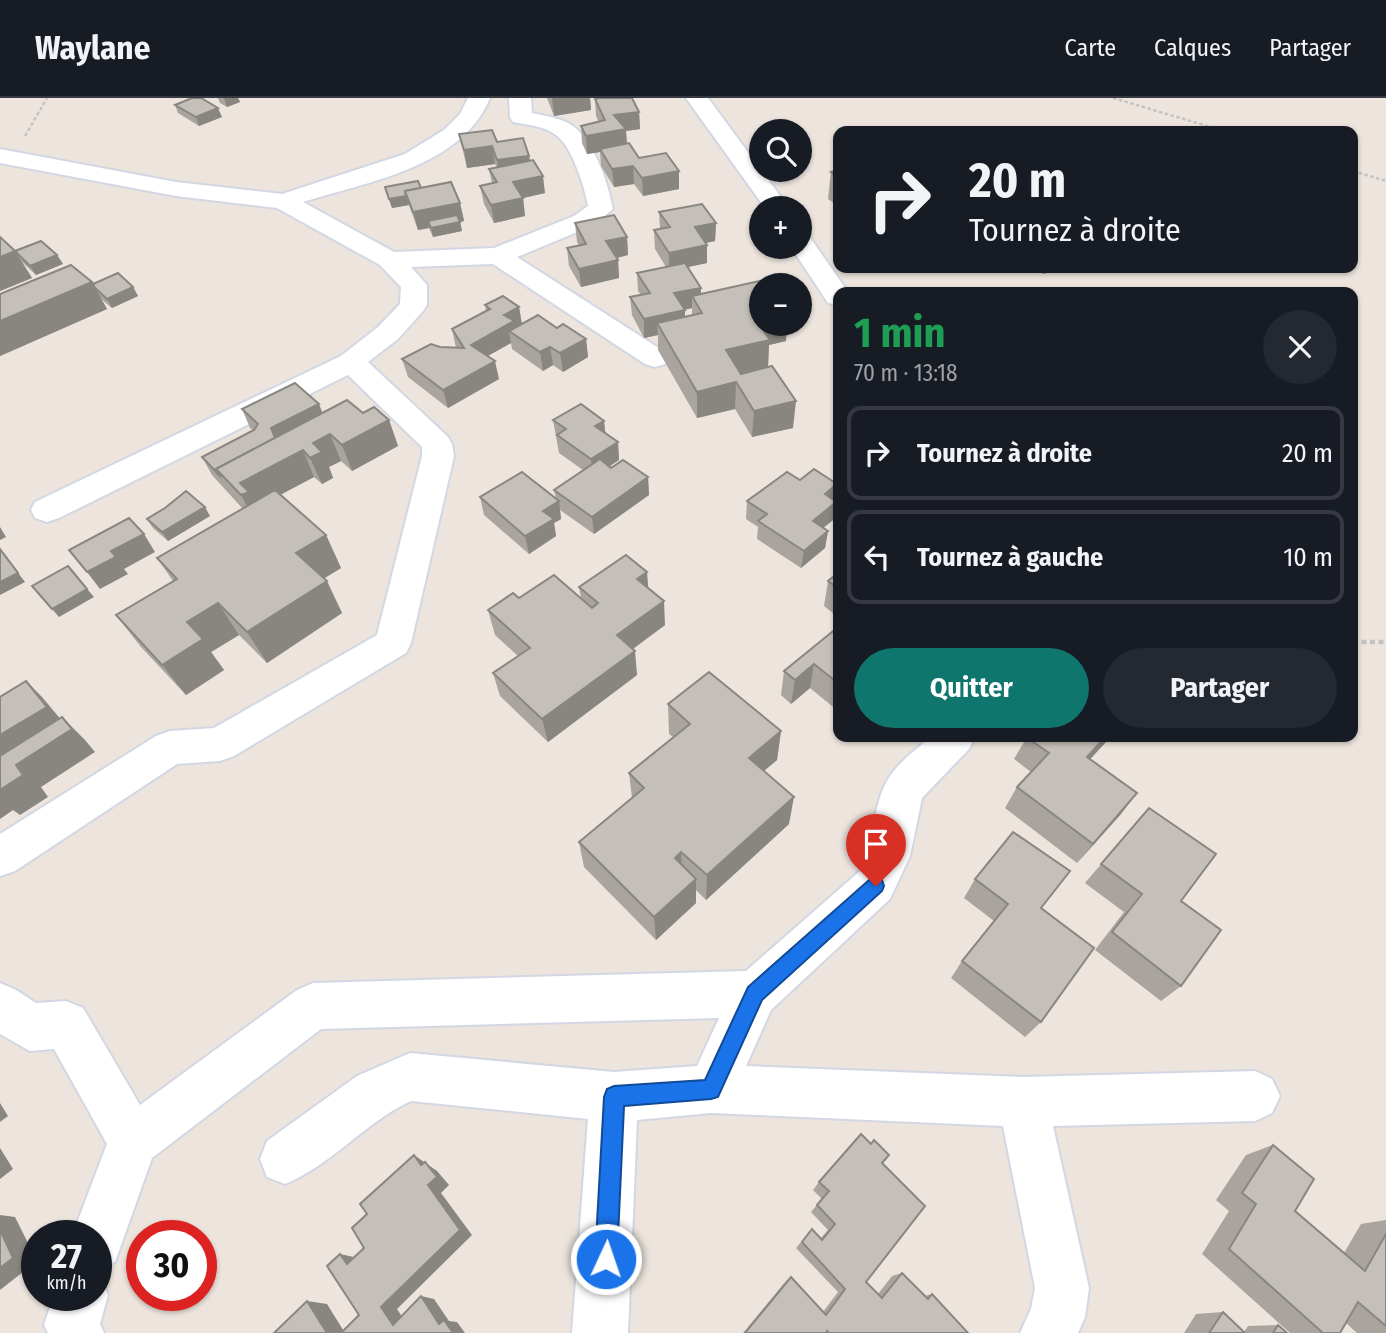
<!DOCTYPE html>
<html lang="fr">
<head>
<meta charset="utf-8">
<style>
  :root { --surface:#171b24; --page:#242831; --text:#f1f3f6; --muted:#9ea1a6; --line:#363941; --accent:#0f766e }
  body { margin:0; font-family:"Fira Sans Condensed",sans-serif; background:var(--page); color:var(--text); height:100vh; display:flex; flex-direction:column; font-size:26px; white-space:nowrap }
  * { box-sizing:border-box; margin:0 }
  p { font-size:23px; color:var(--muted) }
  .icon { flex:none; width:38px; height:38px; fill:none; stroke:currentColor; stroke-width:2; stroke-linecap:round; stroke-linejoin:round }
  .map { position:relative; flex:1; overflow:hidden }
  .sheet { position:absolute; left:833px; top:189px; width:525px; height:455px; display:flex; flex-direction:column; background:var(--surface); border-radius:14px; box-shadow:0 2px 5px #0004 }
  .sheet>* { flex:none }
  .guide { position:absolute; left:833px; top:28px; width:525px; height:147px; border-radius:14px; box-shadow:0 2px 5px #0004; background:#171b24; color:var(--text); overflow:hidden }
  .buttons { position:absolute; left:749px; top:21px; display:grid; gap:14px }
  .buttons a { display:grid; place-items:center; width:63px; height:63px; border-radius:50%; background:var(--surface); box-shadow:0 2px 5px #0004; font-size:35px }
  .speed { position:absolute; left:21px; top:1122px; display:flex; gap:14px; font-size:35px; font-weight:700; text-align:center }
  .speed>* { display:grid; place-content:center; width:91px; height:91px; border-radius:50%; background:var(--surface); box-shadow:0 2px 5px #0004; line-height:1 }
  .speed small { font-size:18px; font-weight:400 }
  .speed .limit { border:10px solid #d22; background:#fff; color:#111 }
  .pin { position:absolute; display:grid; place-items:center; width:60px; height:60px; color:#fff; margin:-72px -30px; border-radius:50% 50% 50% 0; rotate:-45deg; box-shadow:0 0 7px #0007 }
  .pin .icon { rotate:45deg }
  .me { position:absolute; width:77px; margin:-38px; rotate:3deg; stroke-linejoin:round; filter:drop-shadow(0 0 5px #0008) }
  .turn { display:flex; align-items:center; gap:24px; height:147px; padding:0 21px; font-size:32px }
  .turn .icon { width:91px; height:91px; stroke-width:2.5 }
  .turn b { display:block; font-size:49px; line-height:60px }
  .round { display:grid; place-items:center; flex:none; width:74px; height:74px; border-radius:37px; background:var(--page) }
  .overview { display:flex; align-items:center; justify-content:space-between; height:119px; padding:0 21px }
  h1 { font-size:42px; font-weight:700; line-height:52px; color:#1e9e55 }
  .button { display:flex; gap:14px; margin-top:auto; padding:14px 21px }
  .button a { flex:1; height:80px; border-radius:42px; background:var(--accent); color:#fff; font-size:28px; font-weight:700; line-height:80px; text-align:center }
  .button a+a { background:var(--page); color:var(--text) }
  ul { padding:0; list-style:none }
  li { display:flex; align-items:center; gap:21px; height:94px; margin:0 14px 10px; padding:0 7px; border:4px solid var(--line); border-radius:14px }
  li div { flex:1 }
  li b { display:block; font-size:26px }
  li em { font-style:normal }
  header { display:flex; align-items:center; gap:42px; box-sizing:border-box; height:98px; padding:0 35px; background:var(--surface); border-bottom:2px solid var(--line) }
  header strong { font-size:33px }
  nav { display:flex; gap:38px; margin-inline-start:auto; font-size:24px }
  .map>svg:first-child { display:block }
  .lines { fill:none; stroke-linecap:round; stroke-linejoin:round }
  .minor-casing { stroke:#d2d7e3; stroke-width:4 }
  .path-far1 { stroke:#c3c3c3; stroke-width:2.5; stroke-dasharray:3.5 2.5; stroke-linecap:butt }
  .path { stroke:#c3c3c3; stroke-width:4.5; stroke-dasharray:5 3.5; stroke-linecap:butt }
  .minor { fill:#fff; fill-rule:evenodd }
  .wall { fill:#a9a49e; fill-rule:evenodd }
  .shaded-wall { fill:#898681 }
  .building { fill:#c4bfb8; stroke:#898681; stroke-width:2 }
  .route { fill:#1a73e8; stroke:#114b97; stroke-width:2 }
</style>
</head>
<body>
<header>
<strong>Waylane</strong>
<nav><a>Carte</a><a>Calques</a><a>Partager</a></nav>
</header>
<div class="map">
<svg width="1386" height="1235" viewBox="0 0 1386 1235">
  <rect width="100%" height="100%" fill="#ece4dd"/>
  <g class="lines">
    <defs>
      <g id="minor">
        <path d="M468 0H490C462 69 367 84 303 104L394 154 494 150 574 118 588 108C585 90 572 48 556 37 545 28 527 27 513 24L510 19 509 0H531L532 15C545 18 562 20 573 28 595 45 608 85 613 111L592 128 517 159 665 254 669 260 665 266 655 269 645 266 493 166 411 169 427 187V207L423 213 398 241 368 264 448 339 452 346 454 358 411 545 406 555 234 658 220 663 177 666 15 773 0 778V736L156 638 170 633 214 630 377 537 422 358V349L348 277 59 420 47 424 35 420 31 412 35 404 341 258 378 229 400 206 401 189 380 167 277 110 176 98 0 65V51L176 84 282 96 405 56 444 32 460 16Z"/>
        <polygon points="686,0 708,0 789,110 765,110"/>
        <polygon points="800,135 809,138 848,194 838,194 838,207 828,205 791,149 800,149"/>
        <path d="M930 639H975L969 651 922 700 910 758 890 801 771 912 746 968 1023 979 1255 973 1272 981 1280 998 1272 1015 1255 1023 1053 1028 1089 1190 1085 1219 1078 1235H1020L1031 1211 1035 1190 1003 1028 711 1015 637 1022 628 1235H572L588 1021 411 1003C365 1024 332 1067 285 1086L267 1079 260 1061 267 1043 357 978 410 955 614 974 697 968 719 920 321 931 152 1060 115 1164 96 1171V1138H72L107 1046 54 951 30 953 0 936V885L16 892 36 905 66 903 83 910 140 1007 297 892 313 885 746 873 860 773C874 745 872 710 887 683 896 666 916 652 930 639Z"/>
        <polygon points="96,1176 100,1178 108,1197 100,1226 104,1235 48,1235 44,1227 54,1197 96,1197"/>
      </g>
    </defs>
    <use href="#minor" class="minor-casing"/>
    <g class="path-far1">
      <polyline points="1113,0 1224,33"/>
      <polyline points="25,38 47,0"/>
      <polyline points="1353,73 1386,83"/>
    </g>
    <polyline class="path" points="1353,544 1386,544"/>
    <use href="#minor" class="minor"/>
  </g>
  <g class="wall">
    <polygon points="218,0 238,0 240,4 227,9 220,5"/>
    <polygon points="547,0 590,0 591,12 554,18"/>
    <polygon points="595,1 639,14 640,31 626,33 627,46 639,60 679,91 643,98 634,86 614,89 601,68 600,54 587,56 582,45 581,28 599,24 596,18"/>
    <polygon points="175,7 222,19 199,28 178,15"/>
    <polygon points="459,36 497,44 529,58 530,63 545,95 523,100 525,118 494,125 484,106 480,88 492,85 489,71 497,70 495,66 467,70"/>
    <polygon points="838,72 838,108 828,101 831,74"/>
    <polygon points="385,89 421,90 460,105 464,123 460,124 462,133 433,139 429,130 418,132 409,107 392,110"/>
    <path d="M659 114 716 125 715 143 706 145 707 147V165L688 169 701 196 786 243 769 247 768 269 793 330 752 339 735 311 697 320 658 252V237L644 240 632 217 630 199 641 197 638 193 637 175 666 169 655 151 654 132 660 131ZM692 210V217L685 219 684 212Z"/>
    <polygon points="575,125 627,139 628,157 617,160 618,162 619,180 581,189 569,168 567,150 579,147 577,144"/>
    <polygon points="0,139 15,153 41,143 57,157 63,166 36,177 22,164 32,180 0,193"/>
    <polygon points="71,167 93,186 118,175 133,189 138,198 112,210 100,200 107,211 0,258 0,196"/>
    <polygon points="1035,170 1060,170 1043,176"/>
    <polygon points="485,207 519,209 522,226 557,230 586,241 588,259 563,274 553,267 543,273 512,251 511,245 488,258 499,281 448,310 408,279 402,261 440,249 456,250 452,231 486,213"/>
    <polygon points="242,311 323,315 363,315 389,322 398,348 352,373 341,363 329,369 333,380 322,386 314,379 280,397 326,437 341,470 324,480 342,515 267,565 239,537 211,554 224,572 186,597 141,549 116,517 173,483 157,460 243,411 212,377 202,359 253,332 250,330"/>
    <polygon points="553,322 604,323 605,335 618,344 619,362 610,368 648,379 649,397 594,436 560,412 561,421 554,425 556,438 529,456 484,417 480,399 556,401 554,392 583,372 559,355"/>
    <polygon points="747,403 835,403 836,404 833,422 823,430 828,433 825,450 801,470 757,441 758,429 746,421"/>
    <polygon points="210,418 168,443 153,430 147,421"/>
    <polygon points="838,475 838,519 824,508 828,483"/>
    <polygon points="579,489 648,490 665,527 633,551 637,577 548,644 500,598 493,575 518,558 495,537 488,512 519,500 581,500"/>
    <polygon points="838,529 838,613 810,590 791,606 781,597 784,573"/>
    <polygon points="668,606 781,633 777,662 764,673 789,726 706,802 696,792 696,805 656,842 584,769 579,744 632,700 629,675 673,639 669,636"/>
    <polygon points="1027,639 1110,639 1105,645 1090,661 1121,716 1077,765 1005,710 1017,689 1031,674 1014,661"/>
    <polygon points="1149,710 1181,803 1181,888 1161,903 1095,852 1124,814 1085,785"/>
    <polygon points="975,781 1041,810 1041,924 1025,939 951,880 962,863 994,823 964,800"/>
    <polygon points="1273,1047 1295,1113 1344,1155 1361,1126 1386,1122 1386,1235 1357,1235 1346,1225 1340,1235 1290,1235 1202,1156 1229,1113 1216,1102 1246,1057"/>
    <polygon points="882,1065 866,1184 878,1196 892,1178 902,1175 925,1198 932,1196 968,1235 743,1235 786,1183 791,1179 823,1214 838,1194 796,1150 812,1131 821,1140 828,1132 811,1114 822,1101 813,1092 819,1084"/>
    <polygon points="1223,1214 1244,1234 1248,1228 1278,1227 1287,1235 1184,1235 1196,1216"/>
  </g>
  <g class="shaded-wall">
    <polygon points="224,0 238,0 240,4 227,9"/>
    <polygon points="552,0 590,0 591,12 554,18"/>
    <polygon points="218,10 222,19 199,28 196,19"/>
    <polygon points="639,14 640,31 626,33 627,49 600,51 600,54 587,56 586,38 614,17"/>
    <polygon points="492,48 495,66 467,70 464,52"/>
    <polygon points="529,58 532,76 500,80 497,62"/>
    <polygon points="633,68 634,86 614,89 612,71"/>
    <polygon points="679,73 679,91 643,98 642,80"/>
    <polygon points="543,78 545,95 523,100 525,118 494,125 491,107 513,84"/>
    <polygon points="406,98 409,107 392,110 389,101"/>
    <polygon points="460,105 464,123 431,130 428,123 429,130 418,132 413,114"/>
    <polygon points="460,124 462,133 433,139 431,130"/>
    <polygon points="716,125 715,143 695,147 695,129"/>
    <polygon points="627,139 628,157 608,162 606,143"/>
    <polygon points="707,147 707,165 669,173 669,155"/>
    <polygon points="15,153 32,180 0,193 0,159"/>
    <polygon points="57,157 63,166 36,177 30,168"/>
    <polygon points="618,162 619,180 581,189 579,171"/>
    <polygon points="1046,170 1060,170 1043,176"/>
    <polygon points="92,184 107,211 0,258 0,223"/>
    <polygon points="133,189 138,198 112,210 107,201"/>
    <polygon points="701,190 701,208 692,198 692,210 675,214 674,195"/>
    <polygon points="519,209 522,227 509,233 511,245 475,265 471,247 504,217"/>
    <polygon points="685,212 685,231 657,225 658,237 644,240 644,221"/>
    <polygon points="761,222 761,226 787,226 786,243 769,247 768,269 725,279 726,252 757,223"/>
    <polygon points="586,241 588,259 563,274 560,255"/>
    <polygon points="550,249 553,267 543,273 540,254"/>
    <polygon points="495,263 499,281 448,310 443,292"/>
    <polygon points="736,284 735,311 697,320 697,294"/>
    <polygon points="796,303 793,330 752,339 754,313"/>
    <polygon points="319,306 326,324 303,352 314,379 257,409 255,423 241,397 223,378 271,330"/>
    <polygon points="389,322 398,348 352,373 342,347"/>
    <polygon points="604,323 606,341 595,328"/>
    <polygon points="330,336 341,363 329,369 333,380 322,386 310,360 313,345"/>
    <polygon points="618,344 619,362 593,379 591,361"/>
    <polygon points="648,379 649,397 594,436 592,419"/>
    <polygon points="837,386 834,404 825,396"/>
    <polygon points="559,403 561,421 554,425 556,438 529,456 525,438 543,413"/>
    <polygon points="836,404 833,422 810,441 813,423"/>
    <polygon points="205,409 210,418 168,443 162,434"/>
    <polygon points="0,429 6,439 0,442"/>
    <polygon points="828,433 825,450 801,470 804,453"/>
    <polygon points="144,436 155,454 124,471 128,476 100,491 87,474 111,453"/>
    <polygon points="326,437 341,470 312,488 296,455"/>
    <polygon points="0,451 25,484 0,497"/>
    <polygon points="647,474 649,499 637,481"/>
    <polygon points="327,483 342,515 267,565 247,534"/>
    <polygon points="87,491 94,499 59,519 52,511"/>
    <polygon points="664,503 665,527 619,561 617,537"/>
    <polygon points="218,505 239,537 211,554 224,572 186,597 162,567 187,524"/>
    <polygon points="635,553 637,577 548,644 542,621"/>
    <polygon points="814,566 810,590 791,606 795,582"/>
    <polygon points="26,583 42,599 63,624 0,664 0,637"/>
    <polygon points="62,619 85,642 95,654 41,689 48,699 20,717 13,712 0,721 0,692 16,667"/>
    <polygon points="781,633 777,662 746,688 749,660"/>
    <polygon points="1105,639 1110,639 1105,645 1072,681 1087,659"/>
    <polygon points="1137,695 1121,716 1077,765 1093,746"/>
    <polygon points="794,699 789,726 706,802 707,777"/>
    <polygon points="681,754 682,779 675,760"/>
    <polygon points="696,781 696,805 656,842 654,819"/>
    <polygon points="0,1005 8,1018 0,1024"/>
    <polygon points="0,1050 13,1071 0,1081"/>
    <polygon points="414,1057 437,1073 449,1087 441,1095 472,1137 397,1211 408,1228 393,1227 381,1209 428,1087 421,1067"/>
    <polygon points="0,1117 15,1119 37,1163 0,1192"/>
    <polygon points="340,1156 358,1160 347,1166"/>
    <polygon points="421,1198 434,1201 449,1223 457,1224 465,1235 453,1235 439,1226"/>
    <polygon points="307,1203 327,1206 345,1235 327,1235"/>
  </g>
  <g class="building">
    <polygon points="192,0 201,0 218,10 196,19 175,7"/>
    <polygon points="599,0 632,0 639,14 614,17 626,31 586,38 581,28 605,22 595,1"/>
    <polygon points="492,32 497,44 523,40 529,58 497,62 492,48 464,52 459,36"/>
    <polygon points="629,45 639,60 666,55 679,73 642,80 633,68 612,71 600,51"/>
    <polygon points="533,62 543,78 513,84 523,100 491,107 480,88 497,84 489,71"/>
    <polygon points="838,72 838,80 831,74"/>
    <polygon points="418,83 421,90 405,93 406,98 389,101 385,89"/>
    <polygon points="451,84 460,105 413,114 405,93"/>
    <polygon points="702,106 716,125 695,129 707,147 669,155 654,132 670,129 659,114"/>
    <polygon points="457,117 460,124 431,130 428,123"/>
    <polygon points="614,117 627,139 606,143 618,162 579,171 567,150 586,146 575,125"/>
    <polygon points="0,139 15,153 0,159"/>
    <polygon points="41,143 57,157 30,168 15,153"/>
    <polygon points="685,165 701,190 674,195 685,212 644,221 630,199 650,195 637,175"/>
    <polygon points="71,167 92,184 0,223 0,196"/>
    <polygon points="118,175 133,189 107,201 95,190 93,186"/>
    <polygon points="764,182 768,187 761,187 761,222 757,223 770,242 726,252 741,276 772,268 796,303 754,313 736,284 697,294 657,225 702,215 692,198"/>
    <polygon points="503,198 519,209 504,217 514,223 471,247 495,263 443,292 402,261 431,246 440,249 464,250 452,231 490,211 485,207"/>
    <polygon points="538,217 557,230 563,226 586,241 560,255 550,249 540,254 509,233"/>
    <polygon points="295,285 319,306 271,330 275,340 216,371 221,379 202,359 254,332 258,326 242,311"/>
    <polygon points="347,302 363,315 374,309 389,322 342,347 330,336 313,345 322,354 310,360 303,352 240,385 249,394 241,397 216,371"/>
    <polygon points="581,306 604,323 595,328 618,344 591,361 557,337 566,331 553,322"/>
    <polygon points="600,361 611,370 623,362 648,379 592,419 554,392"/>
    <polygon points="814,371 837,386 825,396 836,404 813,423 828,433 804,453 758,423 767,416 747,403 787,374 800,382"/>
    <polygon points="522,374 559,403 543,413 554,421 525,438 480,399"/>
    <polygon points="275,392 326,437 296,455 327,483 247,534 218,505 187,524 203,541 162,567 116,517 177,481 157,460"/>
    <polygon points="186,393 205,409 162,434 147,421 165,410"/>
    <polygon points="129,420 144,436 111,453 116,459 87,474 69,452"/>
    <polygon points="0,451 18,475 0,484"/>
    <polygon points="626,457 647,474 637,481 664,503 617,537 635,553 542,621 493,575 530,550 488,512 513,495 519,500 554,477 592,510 598,505 579,489"/>
    <polygon points="68,468 87,491 52,511 32,488"/>
    <polygon points="838,475 838,490 828,483"/>
    <polygon points="838,529 838,585 814,566 795,582 784,573"/>
    <polygon points="709,574 781,633 749,660 794,699 707,777 681,754 675,760 696,781 654,819 579,744 644,690 629,675 690,626 668,606"/>
    <polygon points="26,583 47,609 0,637 0,599"/>
    <polygon points="62,619 72,631 16,667 23,677 0,692 0,658"/>
    <polygon points="1026,639 1105,639 1087,659 1137,695 1093,746 1017,689 1049,655"/>
    <polygon points="1149,710 1216,756 1181,803 1221,832 1181,888 1112,834 1142,796 1101,766"/>
    <polygon points="1013,734 1070,773 1041,810 1094,850 1041,924 962,863 1008,806 975,781"/>
    <polygon points="861,1036 871,1046 874,1042 889,1057 882,1065 925,1108 866,1184 882,1200 902,1175 928,1201 932,1196 968,1235 829,1235 827,1233 826,1235 745,1235 791,1179 826,1217 845,1191 802,1144 812,1131 822,1142 835,1126 817,1107 829,1093 819,1084"/>
    <polygon points="1273,1047 1314,1081 1295,1113 1365,1173 1386,1136 1386,1228 1358,1204 1340,1235 1323,1235 1229,1151 1256,1106 1242,1095"/>
    <polygon points="414,1057 421,1067 425,1064 437,1079 428,1087 460,1132 381,1209 393,1227 421,1198 439,1226 444,1222 453,1235 341,1235 359,1217 327,1168 340,1156 347,1166 364,1150 352,1130 367,1116 360,1106"/>
    <polygon points="0,1132 13,1160 0,1170"/>
    <polygon points="307,1203 327,1235 274,1235"/>
    <polygon points="1223,1214 1245,1235 1209,1235"/>
    <polygon points="1278,1227 1287,1235 1273,1235"/>
  </g>
  <polygon class="route" points="876,779 882,782 884,788 882,793 762,902 718,999 711,1001 624,1008 617,1161 614,1168 606,1172 598,1168 595,1161 604,999 607,991 614,988 705,982 748,889 869,782"/>
</svg>
<div class="buttons">
<a><svg class="icon" aria-label="search" viewBox="0 0 24 24"><circle cx="10" cy="10" r="6"/><path d="M15 15l6 6"/></svg></a>
<a>+</a>
<a>−</a>
</div>
<div class="speed"><div>27<small>km/h</small></div><div class="limit">30</div></div>
<div class="pin" style="left:876px;top:788px;background:#d93025"><svg class="icon" aria-label="arrive" viewBox="0 0 24 24"><path d="M6 21V4h12l-3 4 3 4H6"/></svg></div>
<svg class="me" style="left:606px;top:1161px" viewBox="-20 -20 40 40"><circle r="17" fill="#1a73e8" stroke="#fff" stroke-width="3"/><path d="M0-11L8 9 0 5-8 9z" fill="#fff"/></svg>
<div class="guide">
<div class="turn"><svg class="icon" aria-label="right" viewBox="0 0 24 24"><path d="M7 20v-9h11M14 6l5 5-5 5"/></svg><div><b>20 m</b>Tournez à droite</div></div>
</div>
<section class="sheet">
<div class="overview"><div><h1>1 min</h1><p>70 m · 13:18</p></div><a class="round"><svg class="icon" aria-label="close" viewBox="0 0 24 24"><path d="M6 6l12 12M18 6L6 18"/></svg></a></div>
<ul>
<li><svg class="icon" aria-label="right" viewBox="0 0 24 24"><path d="M7 20v-9h11M14 6l5 5-5 5"/></svg><div><b>Tournez à droite</b></div><em>20 m</em></li>
<li><svg class="icon" aria-label="left" viewBox="0 0 24 24"><path d="M17 20v-9H6M10 6l-5 5 5 5"/></svg><div><b>Tournez à gauche</b></div><em>10 m</em></li>
</ul>
<div class="button"><a>Quitter</a><a>Partager</a></div>
</section>
</div>
</body>
</html>
